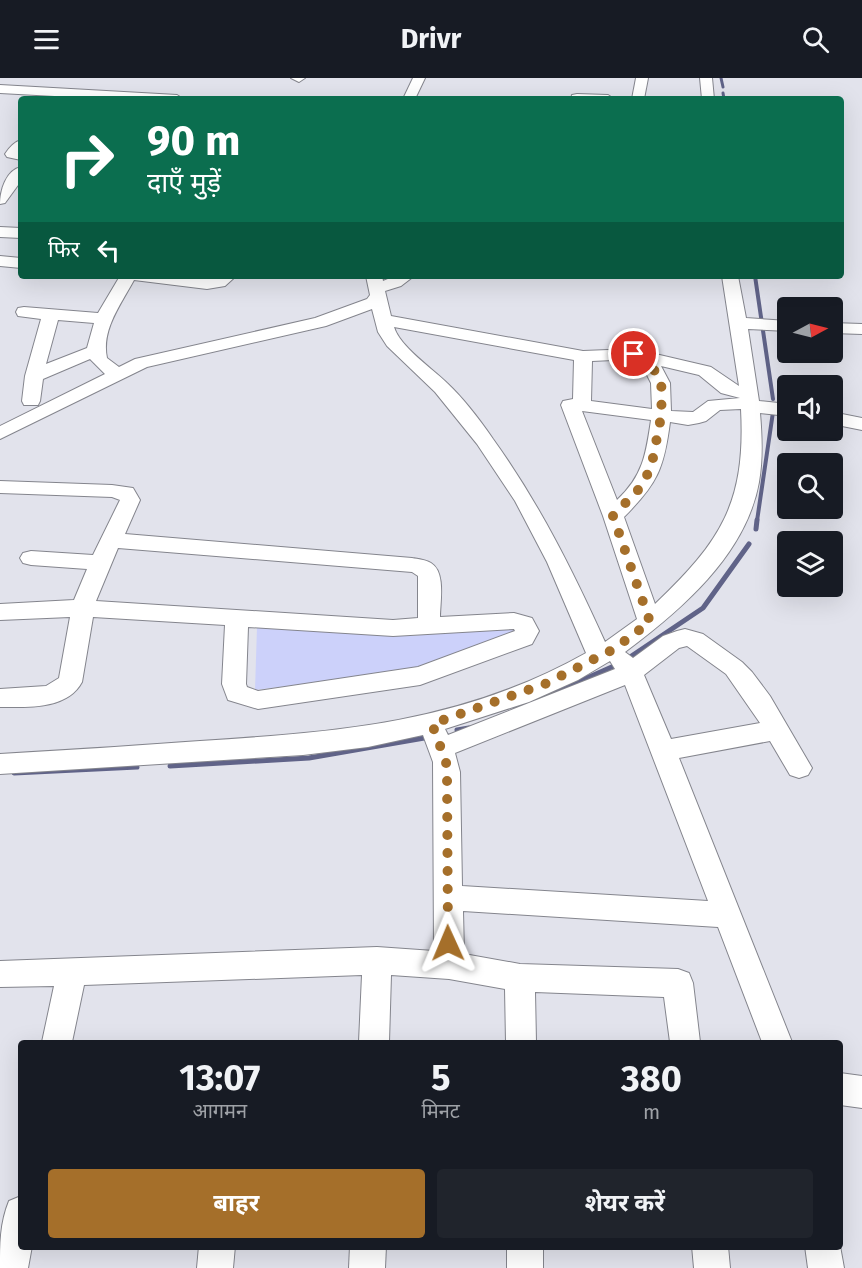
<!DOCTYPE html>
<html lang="hi">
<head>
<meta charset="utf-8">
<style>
  :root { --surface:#171b24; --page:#20242c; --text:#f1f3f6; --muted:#9ea1a6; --accent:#a56f2a }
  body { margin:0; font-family:"Fira Sans","Noto Sans Devanagari",sans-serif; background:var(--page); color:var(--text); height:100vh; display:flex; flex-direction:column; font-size:22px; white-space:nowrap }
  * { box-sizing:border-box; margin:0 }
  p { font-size:20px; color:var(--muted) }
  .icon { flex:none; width:33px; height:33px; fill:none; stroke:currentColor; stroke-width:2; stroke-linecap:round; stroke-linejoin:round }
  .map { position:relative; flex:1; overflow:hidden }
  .panel { position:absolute; left:18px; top:962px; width:825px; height:210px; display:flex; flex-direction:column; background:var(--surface); border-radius:6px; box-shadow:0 6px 24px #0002 }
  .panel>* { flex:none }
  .guide { position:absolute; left:18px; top:18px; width:826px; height:183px; border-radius:6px; box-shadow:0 6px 24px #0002; background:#0b6e4f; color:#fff; overflow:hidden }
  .needle { width:39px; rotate:83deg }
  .tools { position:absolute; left:777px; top:219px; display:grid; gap:12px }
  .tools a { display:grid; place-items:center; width:66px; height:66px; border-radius:6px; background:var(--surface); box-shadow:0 6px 24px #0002; font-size:30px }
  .pin { position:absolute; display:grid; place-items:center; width:51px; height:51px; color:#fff; margin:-26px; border:3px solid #fff; border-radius:50%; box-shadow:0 2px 6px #0007 }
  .me { position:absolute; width:66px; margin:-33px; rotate:359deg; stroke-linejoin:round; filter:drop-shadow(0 0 4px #0008) }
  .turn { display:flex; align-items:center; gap:21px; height:126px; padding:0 30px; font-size:27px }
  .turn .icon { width:78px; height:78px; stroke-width:2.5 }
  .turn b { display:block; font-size:42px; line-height:51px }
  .then { display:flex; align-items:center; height:57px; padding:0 30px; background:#0003; gap:12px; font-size:22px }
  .eta { display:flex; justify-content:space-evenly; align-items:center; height:102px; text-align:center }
  .eta b { font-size:36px; font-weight:700; line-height:42px }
  .action { display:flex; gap:12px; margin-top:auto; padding:12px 30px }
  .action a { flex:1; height:69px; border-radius:6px; background:var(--accent); color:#fff; font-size:24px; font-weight:700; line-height:69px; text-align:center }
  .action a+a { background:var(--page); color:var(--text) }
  header { display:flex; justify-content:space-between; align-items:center; height:78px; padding:0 30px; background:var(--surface); font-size:27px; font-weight:700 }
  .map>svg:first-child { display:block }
  .green { fill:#ccd1fa }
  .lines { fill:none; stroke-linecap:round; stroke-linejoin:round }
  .stream-far2 { stroke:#606388; stroke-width:3 }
  .stream-far1 { stroke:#606388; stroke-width:4 }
  .stream { stroke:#606388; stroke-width:5 }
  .minor-casing { stroke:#84858d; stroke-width:2 }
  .minor { fill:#fff; fill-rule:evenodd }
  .route { stroke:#a56f2a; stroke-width:10; stroke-dasharray:0 18 }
</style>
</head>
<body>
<header><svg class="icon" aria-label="menu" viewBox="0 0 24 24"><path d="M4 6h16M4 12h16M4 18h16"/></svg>Drivr<svg class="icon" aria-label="search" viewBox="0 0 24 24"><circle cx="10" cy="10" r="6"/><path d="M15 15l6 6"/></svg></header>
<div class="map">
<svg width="862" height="1190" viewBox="0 0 862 1190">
  <rect width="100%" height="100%" fill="#e2e3ec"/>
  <polygon class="green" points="514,547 515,559 423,591 255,612 257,549 412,558"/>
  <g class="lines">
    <g class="stream-far2">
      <polyline points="721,0 723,9"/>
      <polyline points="723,15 724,21"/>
    </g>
    <g class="stream-far1">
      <polyline points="755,198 773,321"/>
      <polyline points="757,443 773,334"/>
    </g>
    <g class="stream">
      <polyline points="756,451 757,442"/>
      <polyline points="630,579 703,530 749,466"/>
      <polyline points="535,623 614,588"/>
      <polyline points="457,652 469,650"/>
      <polyline points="170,688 309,680 430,659"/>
      <polyline points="14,695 137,689"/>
    </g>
    <defs>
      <g id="minor">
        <polygon points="291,0 305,0 299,4"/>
        <polygon points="413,0 425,0 415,21 403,21"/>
        <polygon points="636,0 648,0 644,21 632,21"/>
        <polygon points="700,0 712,0 714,21 702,21"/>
        <polygon points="0,7 177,17 183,21 109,21 0,15"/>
        <polygon points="577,16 608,17 614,21 571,21 572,17"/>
        <path d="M21 62V82L7 79 5 76C9 70 14 64 21 62Z"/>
        <path d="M21 89V103L5 125 0 126C0 113 6 92 21 89Z"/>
        <polygon points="0,149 21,150 21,160 0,159"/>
        <polygon points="0,178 21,180 21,190 0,188"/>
        <path d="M120 198H180L207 201 218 198H236L225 208 207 211 134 202C121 226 101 252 107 280L119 289 135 281 315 240 367 221 370 217 366 198H382L383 203 395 198H414L401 208 385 213 391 238 583 273 634 271 711 289 739 308 722 198H738L746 240 788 243V253L748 251 759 323 788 326V338L760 335C762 358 763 381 759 404 746 477 681 532 625 574L633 580 663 558 677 553 685 551 703 556 742 584 752 594 770 618 812 690 808 697 799 700 790 697 770 663 679 680 792 964H762L718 849 463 833 464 876 520 886 678 891 689 895 693 905 700 964H670L664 919 535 914 536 964H506L505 911 449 901 391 897 389 964H359L362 897 84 907 72 964H42L54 908 0 909V883L377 869 434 873 433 684 423 657 368 669 303 677 0 696V676C67 672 133 668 200 663 339 654 462 645 586 575L547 484 515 423 477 366 435 314 387 268 378 254 372 231 326 248 147 289 0 361V348L105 296 90 281 43 301 40 323 38 327H24L22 323 25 298 41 241 18 238 16 234 18 230 24 229 98 235ZM58 242 94 245 87 270 46 286ZM394 249 574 282 573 321 563 323 561 327 603 438 637 541 605 564C573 493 539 425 493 361 480 342 464 321 447 305 432 290 400 269 394 249ZM634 281 640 283 651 305 652 331 591 323 592 283ZM661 288 699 297 721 315 740 320 708 323 693 334 671 333 670 305ZM741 331C746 425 721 463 655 526L624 439C657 406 664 391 670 344L688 347 699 345 706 343 720 332ZM582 333 651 342C646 376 643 398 617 422ZM687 568 726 596 760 645 671 661 644 597 679 570ZM610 583 615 591 448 657 445 651 529 624 578 602ZM625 607 708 823 462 808 460 694 455 675Z"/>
        <polygon points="832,245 862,246 862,256 832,255"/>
        <polygon points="832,334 862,340 862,352 832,346"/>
        <path d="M0 403 112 407 133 410 140 422 125 456 412 480C418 481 426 482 431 485 446 494 440 524 440 539L514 535 532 540 539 553 532 566 420 607 258 631 228 622 222 606 225 547 93 539 82 604C67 632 27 629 0 629V611L46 608 59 600 70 539 0 542V526L74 522 87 491 31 487 23 485 20 480 23 475 31 473 93 477 120 422 112 419 0 415ZM118 470 412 494 418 498V540L393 542 96 523ZM248 549 393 558 514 551 515 553 418 589 258 613 247 609 246 606Z"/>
        <polygon points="840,995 862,998 862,1030 840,1027"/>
        <path d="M21 1118V1168H32L28 1190H0C0 1166 0 1145 9 1123Z"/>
        <polygon points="199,1168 235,1168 233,1190 197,1190"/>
        <polygon points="350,1168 386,1168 385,1190 349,1190"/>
        <rect x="507" y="1168" width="36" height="22"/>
        <polygon points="692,1168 728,1168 730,1190 694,1190"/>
        <polygon points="805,1168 840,1168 844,1190 808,1190"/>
      </g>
    </defs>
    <use href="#minor" class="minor-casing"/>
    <use href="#minor" class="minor"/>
  </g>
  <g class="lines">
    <polyline class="route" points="448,865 447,694 446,684 432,646 545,606 614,571 650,544 613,438 639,411 651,390 661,339 662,312 660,302 647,280 634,276"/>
  </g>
</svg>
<div class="tools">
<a><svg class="needle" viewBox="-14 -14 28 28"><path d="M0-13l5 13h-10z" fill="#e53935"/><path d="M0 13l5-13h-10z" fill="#9ea1a6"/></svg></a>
<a><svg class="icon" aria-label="sound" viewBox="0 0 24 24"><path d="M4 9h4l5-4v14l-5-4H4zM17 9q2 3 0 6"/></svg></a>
<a><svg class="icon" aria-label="search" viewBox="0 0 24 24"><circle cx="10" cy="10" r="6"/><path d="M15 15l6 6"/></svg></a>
<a><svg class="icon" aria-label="layers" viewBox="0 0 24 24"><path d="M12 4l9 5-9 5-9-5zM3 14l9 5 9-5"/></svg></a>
</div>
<div class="pin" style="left:634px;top:276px;background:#d93025"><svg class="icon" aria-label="arrive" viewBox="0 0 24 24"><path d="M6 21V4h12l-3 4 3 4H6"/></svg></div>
<svg class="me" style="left:448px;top:865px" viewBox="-20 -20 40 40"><path d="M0-17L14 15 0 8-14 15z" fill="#a56f2a" stroke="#fff" stroke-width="4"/></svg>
<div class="guide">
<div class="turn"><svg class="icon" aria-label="right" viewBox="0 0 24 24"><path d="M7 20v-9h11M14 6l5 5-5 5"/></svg><div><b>90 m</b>दाएँ मुड़ें</div></div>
<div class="then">फिर<svg class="icon" aria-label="left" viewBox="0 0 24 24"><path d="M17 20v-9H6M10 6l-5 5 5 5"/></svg></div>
</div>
<section class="panel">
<div class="eta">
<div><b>13:07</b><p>आगमन</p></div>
<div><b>5</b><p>मिनट</p></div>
<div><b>380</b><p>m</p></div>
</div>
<div class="action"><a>बाहर</a><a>शेयर करें</a></div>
</section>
</div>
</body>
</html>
